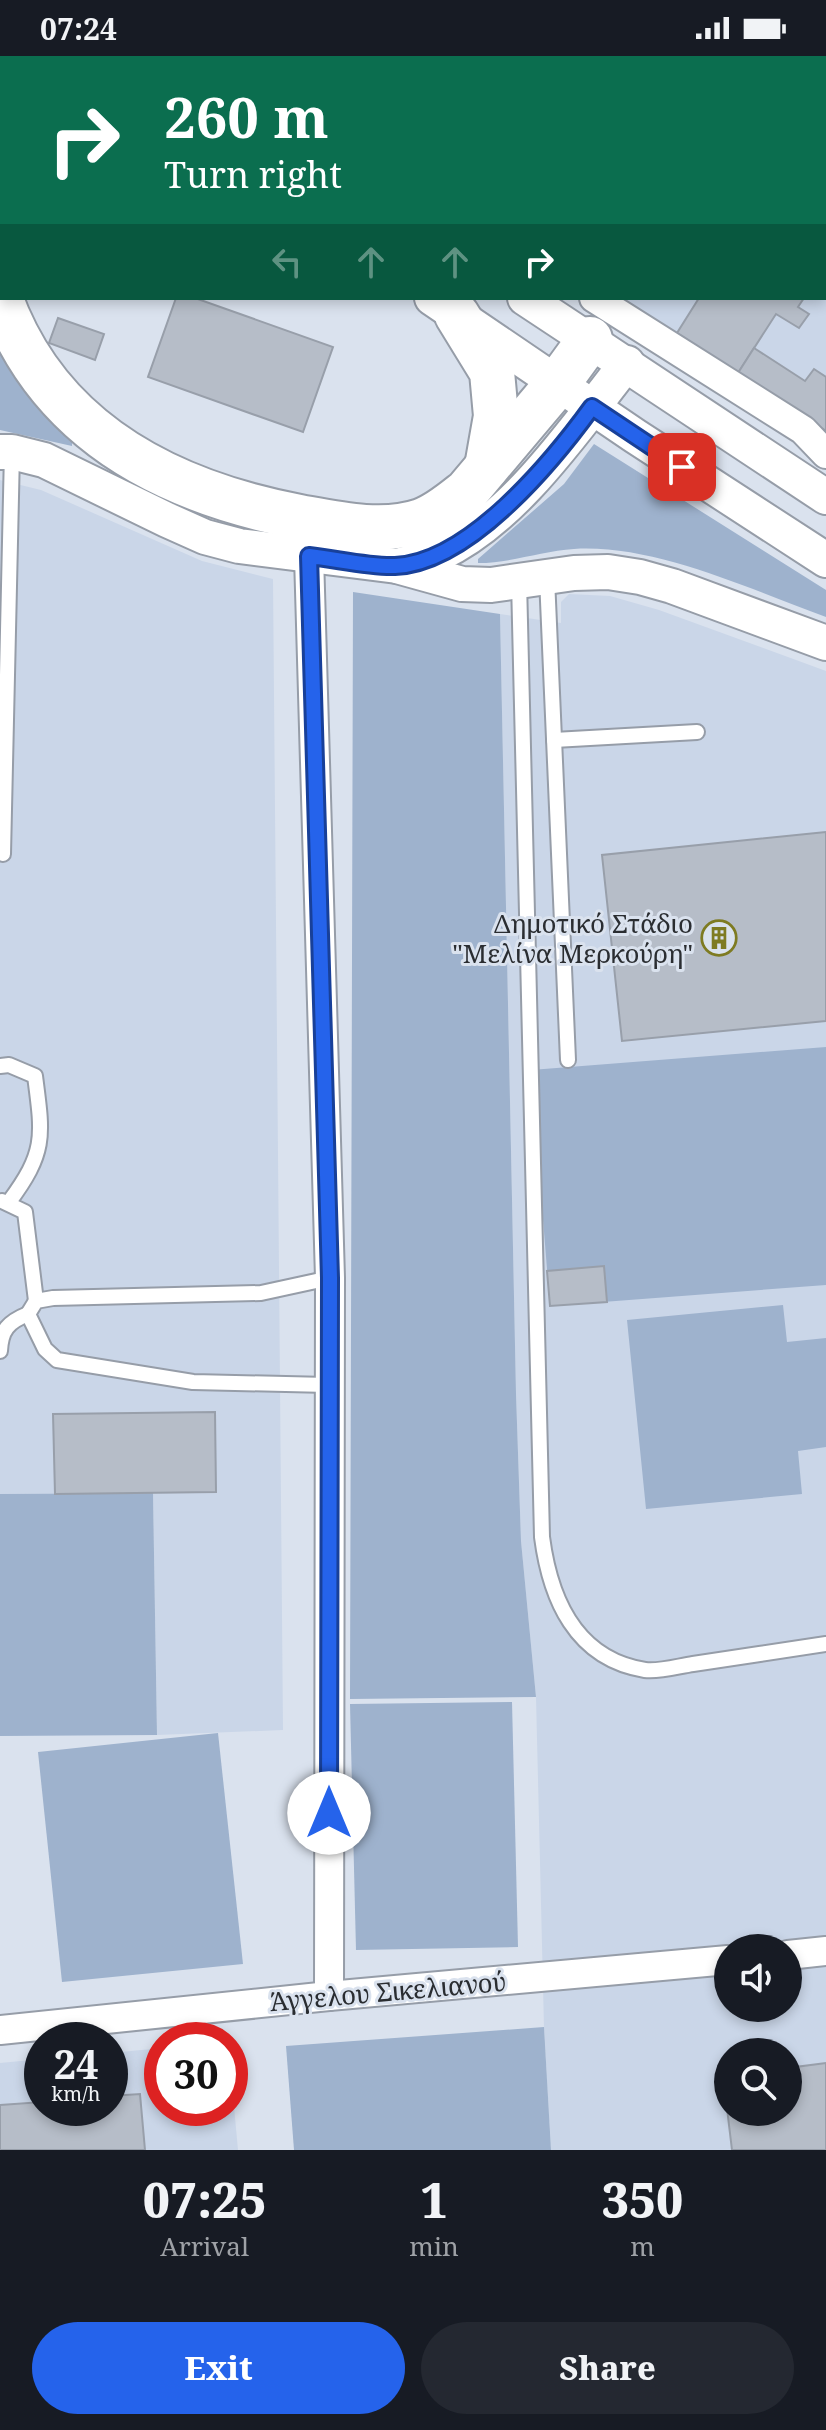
<!DOCTYPE html>
<html lang="en">
<head>
<meta charset="utf-8">
<style>
  :root { --surface:#171b24; --page:#242831; --text:#f1f3f6; --muted:#9ea1a6; --accent:#2563eb }
  body { margin:0; font-family:"Noto Serif",serif; background:var(--page); color:var(--text); height:100vh; display:flex; flex-direction:column; font-size:30px; white-space:nowrap }
  * { box-sizing:border-box; margin:0 }
  p { font-size:26px; color:var(--muted) }
  .icon { flex:none; width:44px; height:44px; fill:none; stroke:currentColor; stroke-width:2; stroke-linecap:round; stroke-linejoin:round }
  .map { position:relative; height:2094px; overflow:hidden }
  .side { display:flex; flex-direction:column; background:var(--surface); flex:1 }
  .side>* { flex:none }
  .hud { position:absolute; left:0px; top:0px; width:826px; height:244px; box-shadow:0 4px 12px #0003; background:#0b6e4f; color:#fff; overflow:hidden }
  .tools { position:absolute; left:714px; top:1878px; display:grid; gap:16px }
  .tools a { display:grid; place-items:center; width:88px; height:88px; border-radius:50%; background:var(--surface); box-shadow:0 4px 12px #0003; font-size:40px }
  .speed { position:absolute; left:24px; top:1966px; display:flex; gap:16px; font-size:40px; font-weight:700; text-align:center }
  .speed>* { display:grid; place-content:center; width:104px; height:104px; border-radius:50%; background:var(--surface); box-shadow:0 4px 12px #0003; line-height:1 }
  .speed small { font-size:20px; font-weight:400 }
  .speed .limit { border:12px solid #d22; background:#fff; color:#111 }
  .pin { position:absolute; display:grid; place-items:center; width:68px; height:68px; color:#fff; margin:-34px; border-radius:16px; box-shadow:0 4px 12px #0006 }
  .me { position:absolute; width:88px; margin:-44px; rotate:0deg; stroke-linejoin:round; filter:drop-shadow(0 0 6px #0008) }
  .turn { display:flex; align-items:center; gap:28px; height:168px; padding:0 32px; font-size:36px }
  .turn .icon { width:104px; height:104px; stroke-width:2.5 }
  .turn b { display:block; font-size:56px; line-height:68px }
  .lanes { display:flex; align-items:center; height:76px; padding:0 32px; background:#0003; justify-content:center; gap:40px; direction:ltr }
  .lanes .off { opacity:.35 }
  .eta { display:flex; justify-content:space-evenly; align-items:center; height:136px; text-align:center }
  .eta b { font-size:48px; font-weight:800; line-height:56px }
  .primary-button { display:flex; gap:16px; margin-top:auto; padding:16px 32px }
  .primary-button a { flex:1; height:92px; border-radius:48px; background:var(--accent); color:#fff; font-size:32px; font-weight:800; line-height:92px; text-align:center }
  .primary-button a+a { background:var(--page); color:var(--text) }
  .status { display:flex; justify-content:space-between; align-items:center; height:56px; padding:0 40px; background:var(--surface); direction:ltr }
  .status svg { height:22px; fill:currentColor }
  .map>svg:first-child { display:block }
  .built { fill:#cad6e8; fill-rule:evenodd }
  .green { fill:#9eb2cd }
  .building { fill:#b6bdc8; stroke:#989faa; stroke-width:2 }
  .lines { fill:none; stroke-linecap:round; stroke-linejoin:round }
  .service-casing { stroke:#969da8; stroke-width:18 }
  .minor-casing { stroke:#969da8; stroke-width:32 }
  .tertiary-casing { stroke:#969da8; stroke-width:38 }
  .motorway-casing { stroke:#969da8; stroke-width:48 }
  .service { stroke:#fff; stroke-width:14 }
  .minor { stroke:#fff; stroke-width:28 }
  .tertiary { stroke:#fff; stroke-width:34 }
  .motorway { stroke:#fff; stroke-width:44 }
  .route-casing { stroke:#184099; stroke-width:20 }
  .route { stroke:#2563eb; stroke-width:14 }
  .labels { text-anchor:middle; dominant-baseline:central; stroke-width:6; stroke-linejoin:round; paint-order:stroke }
  .poi-label { font-size:26px; fill:#2a2d31; stroke:#dae2ee; text-anchor:end }
  .street-label { font-size:26px; fill:#2a2d31; stroke:#dae2ee }
</style>
</head>
<body>
<div class="status"><b>07:24</b><svg viewBox="0 0 49 12"><path d="M0 12V9h3v3zM5 12V6h3v6zM10 12V3h3v9zM15 12V0h3v12zM26 1h20v11H26zM47 4h2v5h-2z"/></svg></div>
<div class="map">
<svg width="826" height="2094" viewBox="0 0 826 2094">
  <rect width="100%" height="100%" fill="#dae2ee"/>
  <g class="built">
    <polygon points="508,0 826,0 826,375 623,242 824,242 824,2 507,2"/>
    <polygon points="0,424 41,434 202,505 273,523 283,1674 157,1679 153,1437 0,1438"/>
    <path d="M569 538 610 540 659 554 826 615V2094H551L544 1971 536 1641 521 1485 516 1338 500 558 561 567V546ZM728 1892H788V1952H728ZM728 1996H788V2056H728Z"/>
    <polygon points="162,1992 162,2052 230,2052 230,2007 238,2094 0,2094 0,2007 42,2003 42,2052 110,2052 110,1997"/>
  </g>
  <g class="green">
    <polygon points="243,0 414,0 246,2"/>
    <polygon points="0,282 51,364 72,385 72,390 0,374"/>
    <path d="M594 388 826 534V561C751 534 655 488 574 493 542 495 511 507 478 507V503L564 428Z"/>
    <polygon points="353,536 500,558 516,1338 521,1485 536,1641 350,1643"/>
    <polygon points="826,991 826,1229 550,1250 531,1014"/>
    <polygon points="783,1249 787,1286 826,1282 826,1391 798,1395 802,1438 646,1453 627,1264"/>
    <polygon points="153,1437 157,1679 0,1680 0,1438"/>
    <polygon points="512,1646 518,1891 356,1894 350,1648"/>
    <polygon points="218,1677 243,1908 62,1926 38,1696"/>
    <polygon points="544,1971 551,2094 294,2094 286,1990"/>
  </g>
  <g class="building">
    <polygon points="530,0 792,0 529,2"/>
    <polygon points="176,242 195,242 333,291 303,376 148,321"/>
    <polygon points="699,242 804,242 798,251 809,258 799,272 776,258 738,317 677,277"/>
    <polygon points="58,262 104,278 95,304 49,287"/>
    <polygon points="754,292 805,325 814,313 826,321 826,375 738,317"/>
    <polygon points="826,776 826,965 622,985 602,799"/>
    <polygon points="604,1210 607,1246 550,1250 547,1215"/>
    <polygon points="215,1356 216,1436 55,1438 53,1358"/>
    <polygon points="826,2007 826,2094 732,2094 723,2019 728,2018 728,2056 788,2056 788,2012"/>
    <polygon points="140,2038 145,2094 0,2094 0,2049 42,2046 42,2052 110,2052 110,2040"/>
  </g>
  <g class="lines">
    <defs>
      <g id="service">
        <polyline points="547,522 568,1004"/>
        <path d="M519 525 542 1481C550 1542 575 1603 645 1614 659 1616 679 1610 693 1608 737 1601 782 1595 826 1588"/>
        <polyline points="554,684 697,676"/>
        <polyline points="3,798 12,396"/>
        <path d="M0 1010 9 1009 35 1020C43 1081 46 1096 9 1146"/>
        <polyline points="2,1145 25,1156 36,1245"/>
        <path d="M0 1295C1 1274 8 1266 28 1258"/>
        <polyline points="328,1329 193,1326 57,1304 45,1293 28,1258 36,1245 53,1242 261,1237 330,1222"/>
      </g>
      <g id="minor">
        <polyline points="205,0 208,2"/>
        <polyline points="465,2 466,0"/>
        <polyline points="594,242 803,374 826,398"/>
        <polyline points="309,500 330,1222 329,1940"/>
        <polyline points="788,1899 826,1895"/>
        <polyline points="0,1974 329,1940 728,1904"/>
      </g>
      <g id="tertiary">
        <polyline points="67,0 71,2"/>
        <polyline points="432,242 635,380 826,504"/>
        <polyline points="525,242 826,441"/>
        <polyline points="0,396 12,396 44,404 167,464 205,481 239,490 397,510 462,528 491,529 574,517 608,516 640,521 672,530 826,587"/>
        <path d="M397 510C411 506 426 504 439 498 515 463 576 371 627 307"/>
      </g>
      <g id="motorway">
        <polyline points="0,28 2,24"/>
        <polyline points="0,121 2,110"/>
        <path d="M0 241C48 375 167 436 300 461 338 468 383 478 421 465 438 459 453 446 467 435L558 327 590 283"/>
        <polyline points="457,259 492,316 496,360 487,411"/>
      </g>
    </defs>
    <use href="#service" class="service-casing"/>
    <use href="#minor" class="minor-casing"/>
    <use href="#tertiary" class="tertiary-casing"/>
    <use href="#motorway" class="motorway-casing"/>
    <use href="#service" class="service"/>
    <use href="#minor" class="minor"/>
    <use href="#tertiary" class="tertiary"/>
    <use href="#motorway" class="motorway"/>
  </g>
  <g class="lines">
    <defs>
      <path id="route" d="M329 1757 330 1222 309 500C337 503 368 511 395 510 469 507 552 406 592 351L682 411"/>
    </defs>
    <use href="#route" class="route-casing"/>
    <use href="#route" class="route"/>
  </g>
  <defs>
    <symbol id="building-ring" viewBox="-11 -11 22 22"><circle r="9.5" fill="#dae2ee" stroke="#7e7b22" stroke-width="1.5"/><path d="M-4-6H4V6H1V3H-1V6H-4ZM-2.5-4.3h1.7v1.8h-1.7ZM.8-4.3h1.7v1.8H.8ZM-2.5-1h1.7V.8h-1.7ZM.8-1h1.7V.8H.8Z" fill="#7e7b22"/></symbol>
  </defs>
  <g fill-rule="evenodd">
    <use href="#building-ring" x="699" y="862" width="40" height="40"/>
  </g>
  <g class="labels">
    <g class="poi-label">
      <text x="693" y="867">Δημοτικό Στάδιο<tspan x="693" dy="30">"Μελίνα Μερκούρη"</tspan></text>
    </g>
    <g class="street-label">
      <text transform="translate(388 1935) rotate(-5)">Άγγελου Σικελιανού</text>
    </g>
  </g>
</svg>
<div class="tools">
<a><svg class="icon" aria-label="sound" viewBox="0 0 24 24"><path d="M4 9h4l5-4v14l-5-4H4zM17 9q2 3 0 6"/></svg></a>
<a><svg class="icon" aria-label="search" viewBox="0 0 24 24"><circle cx="10" cy="10" r="6"/><path d="M15 15l6 6"/></svg></a>
</div>
<div class="speed"><div>24<small>km/h</small></div><div class="limit">30</div></div>
<div class="pin" style="left:682px;top:411px;background:#d93025"><svg class="icon" aria-label="arrive" viewBox="0 0 24 24"><path d="M6 21V4h12l-3 4 3 4H6"/></svg></div>
<svg class="me" style="left:329px;top:1757px" viewBox="-20 -20 40 40"><circle r="19" fill="#fff"/><path d="M0-13L10 11 0 6-10 11z" fill="#2563eb"/></svg>
<div class="hud">
<div class="turn"><svg class="icon" aria-label="right" viewBox="0 0 24 24"><path d="M7 20v-9h11M14 6l5 5-5 5"/></svg><div><b>260 m</b>Turn right</div></div>
<div class="lanes"><svg class="icon off" aria-label="left" viewBox="0 0 24 24"><path d="M17 20v-9H6M10 6l-5 5 5 5"/></svg><svg class="icon off" aria-label="ahead" viewBox="0 0 24 24"><path d="M12 20V5M6 11l6-6 6 6"/></svg><svg class="icon off" aria-label="ahead" viewBox="0 0 24 24"><path d="M12 20V5M6 11l6-6 6 6"/></svg><svg class="icon" aria-label="right" viewBox="0 0 24 24"><path d="M7 20v-9h11M14 6l5 5-5 5"/></svg></div>
</div>
</div>
<section class="side">
<div class="eta">
<div><b>07:25</b><p>Arrival</p></div>
<div><b>1</b><p>min</p></div>
<div><b>350</b><p>m</p></div>
</div>
<div class="primary-button"><a>Exit</a><a>Share</a></div>
</section>
</body>
</html>
